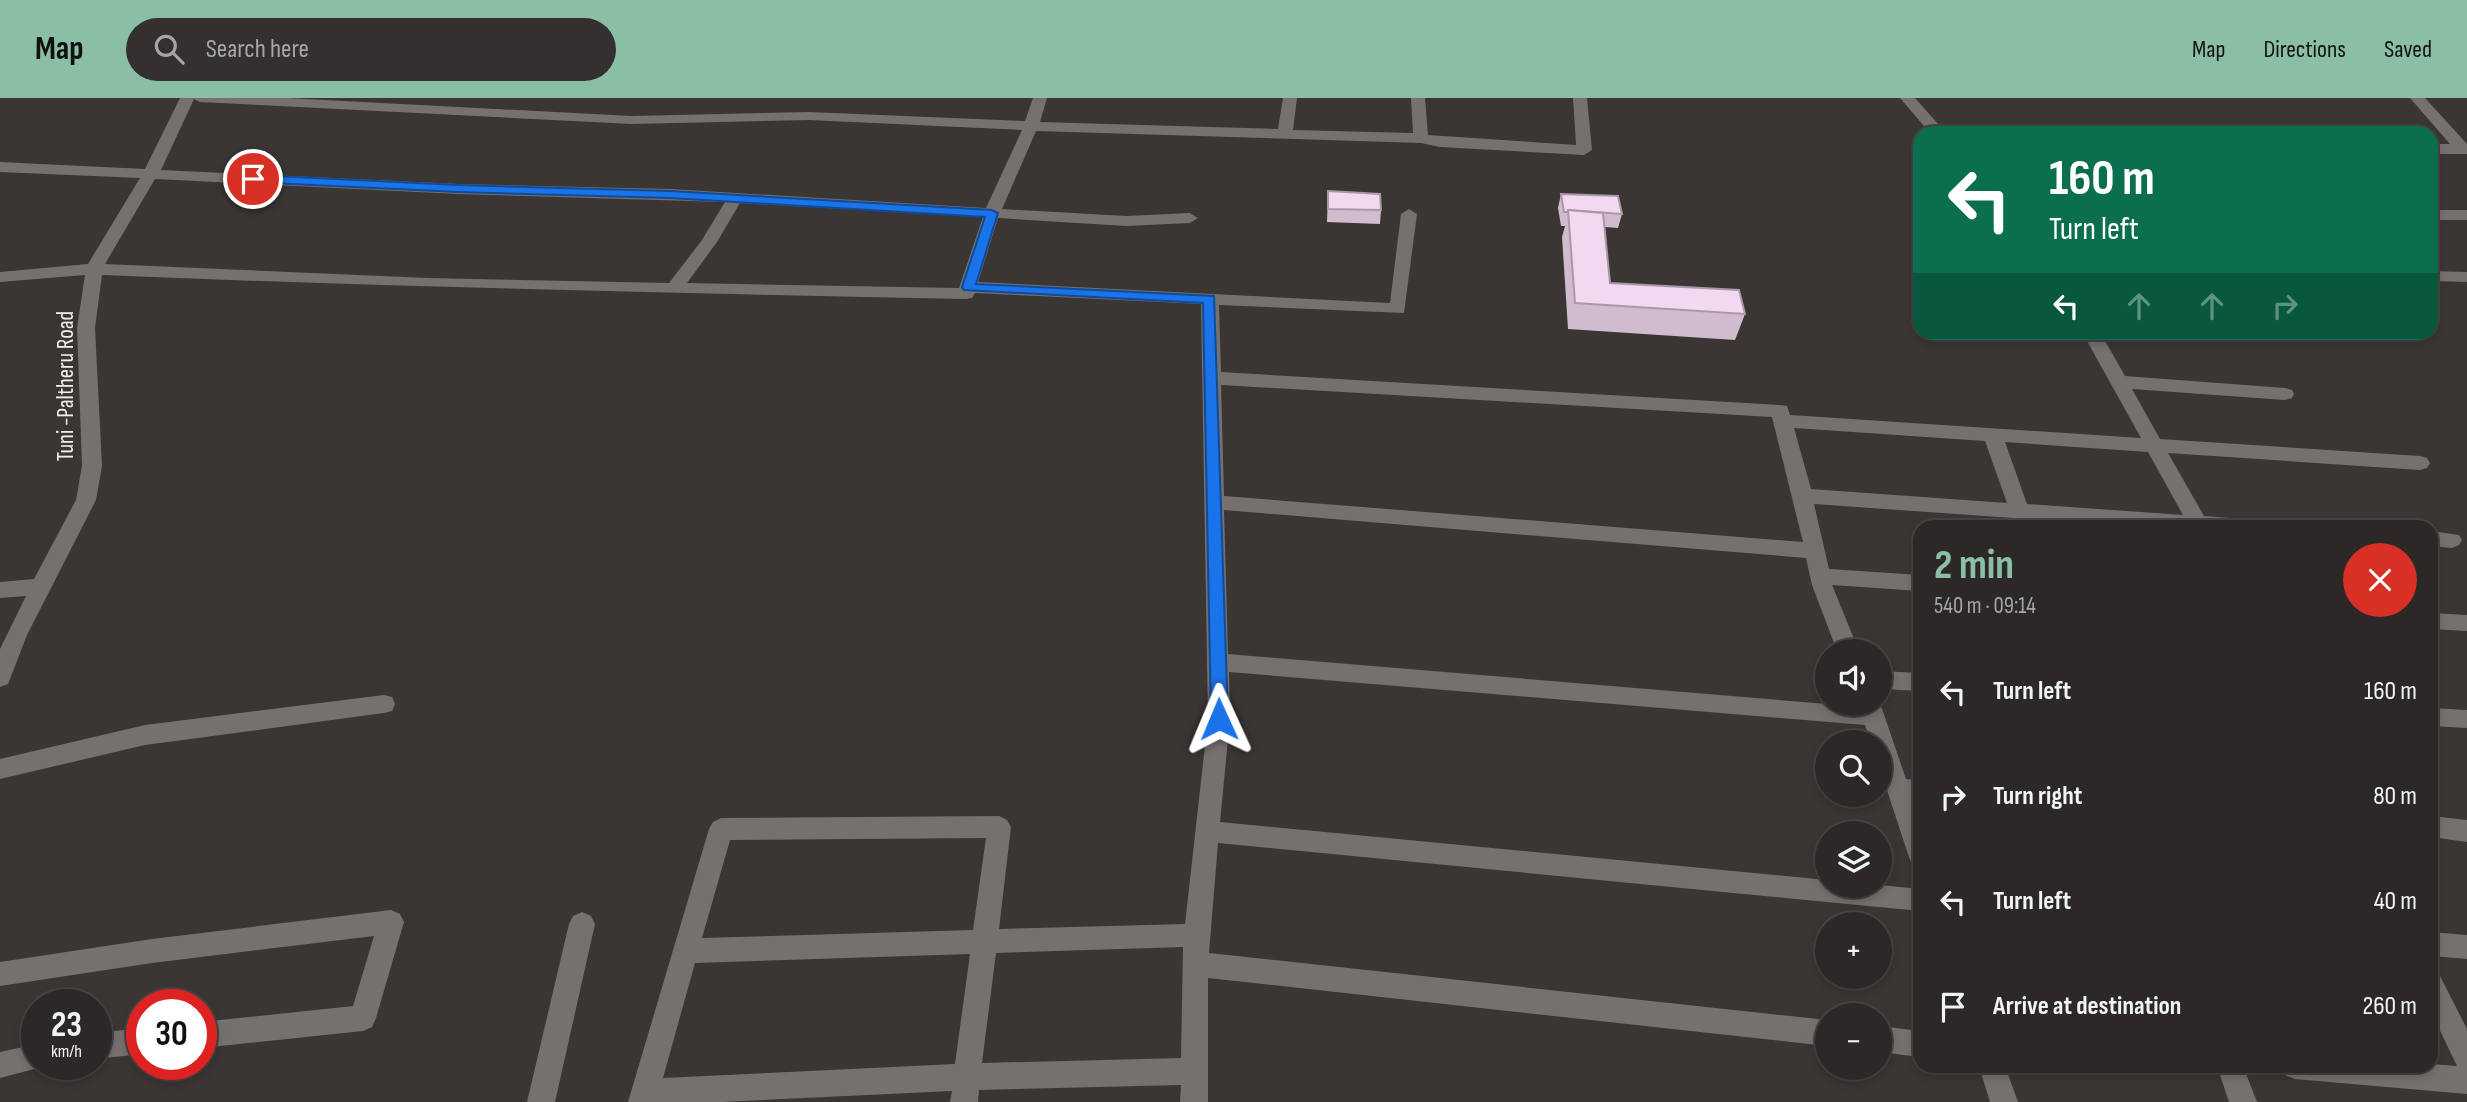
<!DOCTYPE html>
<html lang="en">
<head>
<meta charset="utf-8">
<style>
  :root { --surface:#2c2827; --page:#34302f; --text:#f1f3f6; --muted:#a6a6a7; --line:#484444; --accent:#8abfa5 }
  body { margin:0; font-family:"Sofia Sans Condensed",sans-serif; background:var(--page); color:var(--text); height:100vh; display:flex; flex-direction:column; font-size:26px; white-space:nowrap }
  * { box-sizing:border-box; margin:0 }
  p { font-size:23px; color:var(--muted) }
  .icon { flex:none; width:38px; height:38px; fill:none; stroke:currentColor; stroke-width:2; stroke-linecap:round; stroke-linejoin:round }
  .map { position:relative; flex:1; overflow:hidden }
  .panel { position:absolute; left:1913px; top:422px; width:525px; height:553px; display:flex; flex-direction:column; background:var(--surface); border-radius:21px; box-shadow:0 4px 10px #0003,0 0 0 2px var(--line) }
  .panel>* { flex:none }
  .guide { position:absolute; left:1913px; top:28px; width:525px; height:214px; border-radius:21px; box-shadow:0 4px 10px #0003,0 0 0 2px var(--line); background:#0b6e4f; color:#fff; overflow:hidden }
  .buttons { position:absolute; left:1815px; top:541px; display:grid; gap:14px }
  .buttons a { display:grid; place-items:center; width:77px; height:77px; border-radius:50%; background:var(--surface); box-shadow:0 4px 10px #0003,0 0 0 2px var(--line); font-size:35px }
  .speed { position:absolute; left:21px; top:891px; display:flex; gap:14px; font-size:35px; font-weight:700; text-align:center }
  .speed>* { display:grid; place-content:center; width:91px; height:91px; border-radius:50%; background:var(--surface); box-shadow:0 4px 10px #0003,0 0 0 2px var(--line); line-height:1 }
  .speed small { font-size:18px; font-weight:400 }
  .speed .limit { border:10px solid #d22; background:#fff; color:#111 }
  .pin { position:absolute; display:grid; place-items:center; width:60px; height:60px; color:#fff; margin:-30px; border:4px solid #fff; border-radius:50%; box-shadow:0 2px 7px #0007 }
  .me { position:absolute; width:77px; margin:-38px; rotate:359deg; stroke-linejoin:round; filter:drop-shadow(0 0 5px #0008) }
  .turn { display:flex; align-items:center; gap:24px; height:147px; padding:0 21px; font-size:32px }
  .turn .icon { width:91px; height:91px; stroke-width:2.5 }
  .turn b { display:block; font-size:49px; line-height:60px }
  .lanes { display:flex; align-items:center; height:66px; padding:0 21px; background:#0003; justify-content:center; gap:35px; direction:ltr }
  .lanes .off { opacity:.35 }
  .round { display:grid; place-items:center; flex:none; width:74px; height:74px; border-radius:37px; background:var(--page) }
  .summary { display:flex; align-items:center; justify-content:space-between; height:119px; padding:0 21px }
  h1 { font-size:42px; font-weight:700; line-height:52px; color:var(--accent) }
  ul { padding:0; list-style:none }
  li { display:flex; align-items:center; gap:21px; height:105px; padding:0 21px }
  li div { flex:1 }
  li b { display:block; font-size:26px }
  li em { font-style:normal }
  header { display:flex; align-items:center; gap:42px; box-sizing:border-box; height:98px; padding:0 35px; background:var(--accent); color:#111 }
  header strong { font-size:33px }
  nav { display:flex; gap:38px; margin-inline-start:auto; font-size:24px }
  .search { width:490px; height:63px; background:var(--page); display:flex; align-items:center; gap:18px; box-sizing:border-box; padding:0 24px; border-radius:38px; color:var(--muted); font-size:26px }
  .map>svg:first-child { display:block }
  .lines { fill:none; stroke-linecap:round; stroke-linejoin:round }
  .minor { fill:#75716f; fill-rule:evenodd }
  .wall { fill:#d1bbce }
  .building { fill:#f3d9f0; stroke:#aa98a8; stroke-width:2 }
  .route { fill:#1a73e8; stroke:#114b97; stroke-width:2 }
  .labels { text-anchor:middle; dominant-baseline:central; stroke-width:7; stroke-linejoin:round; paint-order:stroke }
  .street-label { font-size:23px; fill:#f1efee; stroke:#3a3634 }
</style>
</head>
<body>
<header>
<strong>Map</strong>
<div class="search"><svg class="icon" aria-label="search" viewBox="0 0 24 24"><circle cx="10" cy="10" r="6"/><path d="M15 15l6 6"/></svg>Search here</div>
<nav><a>Map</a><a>Directions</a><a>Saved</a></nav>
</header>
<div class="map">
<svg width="2467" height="1004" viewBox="0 0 2467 1004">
  <rect width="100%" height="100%" fill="#3a3634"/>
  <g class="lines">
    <g class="minor">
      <path d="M180 0H287L632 18 809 14 1025 23 1033 0H1047L1040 24 1278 31 1283 0H1297L1293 32 1413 35 1411 0H1425L1428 37 1576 47 1573 0H1587L1592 52 1584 57 1440 49 1421 45 1036 33 1002 111 1126 118 1190 115 1198 120 1190 125 1126 128 998 120 978 184 1390 205 1401 116 1409 111 1417 116 1404 215 1219 207 1221 274 1780 307 1787 308 1790 317 2141 340 2082 234H2100L2125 278 2285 290 2292 292 2294 296 2292 300 2285 302 2132 291 2160 341 2420 358 2427 360 2430 365 2427 370 2420 372 2168 355 2204 418 2257 422 2264 424 2267 429H2145L2033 421 2036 429H2016L2013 420 1814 406 1829 471 1920 477V493L1832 487 1859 553H1837L1812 487 1806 460 1224 412 1228 556 1827 606 1858 607 1880 605 1906 681 1920 682V702H1913L1920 720V767L1911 764 1908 756 1880 671V644H1871L1865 627 1229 574 1230 621 1220 724 1827 782V788L1880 787 1920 791V813L1218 745 1209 855 1827 922V948L1208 880V1004H1180L1181 987 979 992 978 1004H950L952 993 721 1004H628L709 731 713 724 721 720 999 718 1007 722 1011 729 999 831 1185 826 1208 621 1201 206 975 195 972 200 966 201C678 195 390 189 102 177L95 230 102 368 96 402 27 537 8 586 0 589V551L26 498 0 500V484L34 481 76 402 82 368 77 230 85 177 0 184V174L88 166 140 80 0 74V64L145 71ZM194 1 200 4 632 26 809 22 1022 32 986 110 670 91 459 86 161 72ZM155 81 459 96 725 104 702 142 669 185 428 180 105 166ZM740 105 983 119 959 190 687 185 717 144ZM1221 287 1772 319 1803 444 1224 398ZM1794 330 1985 343 2007 405 1811 391ZM2005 344 2148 354 2183 417 2027 406ZM986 740 973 832 702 840 730 742ZM1183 849 1181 960 982 965 996 855ZM970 856 955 966 663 980 695 865Z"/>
      <polygon points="1900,0 1915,0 1946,35 1930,35"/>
      <polygon points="2410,0 2425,0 2467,46 2467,56 2431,56 2431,46 2450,46"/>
      <rect x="2431" y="112" width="36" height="10"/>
      <polygon points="2431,173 2467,174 2467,184 2431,183"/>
      <polygon points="2431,433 2459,437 2462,442 2459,447 2452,450 2431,448"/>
      <polygon points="2431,515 2467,517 2467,533 2431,531"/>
      <polygon points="1880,573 1920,575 1920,593 1880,591"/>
      <polygon points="384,597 392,599 395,606 392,613 384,615 145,647 0,681 0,661 145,627"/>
      <polygon points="2431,610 2467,612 2467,630 2431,628"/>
      <polygon points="2431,718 2467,722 2467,744 2431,739"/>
      <polygon points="391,812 400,816 404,824 376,920 372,929 363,933 201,950 201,924 353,908 374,838 152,865 0,888 0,864 152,841"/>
      <polygon points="582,814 591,818 595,826 555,1004 527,1004 569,826 573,818"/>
      <polygon points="2431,834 2467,837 2467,861 2431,858"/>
      <polygon points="2431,875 2440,878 2467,931 2467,996 2295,981 2285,977 2282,968 2431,968 2431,966 2457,968 2431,914"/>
      <polygon points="1880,928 1920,933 1920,959 1880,954"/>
      <polygon points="142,930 142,956 96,961 96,935"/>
      <polygon points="37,946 37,966 47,966 46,968 0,980 0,954"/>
      <polygon points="1979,968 2005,968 2018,1004 1990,1004"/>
      <polygon points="2217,968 2243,968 2257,1004 2229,1004"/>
    </g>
  </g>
  <g class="wall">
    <polygon points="1328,93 1381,112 1380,126 1327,124"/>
    <polygon points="1561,96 1622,116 1618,130 1605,129 1610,185 1745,216 1735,242 1568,231 1562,139 1565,128 1561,128 1558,110"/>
  </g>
  <g class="building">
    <polygon points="1328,93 1380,96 1381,112 1328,111"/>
    <polygon points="1561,96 1618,98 1622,116 1568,112 1568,114 1564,114"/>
    <polygon points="1568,112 1603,115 1610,185 1739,192 1745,216 1575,205"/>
  </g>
  <polygon class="route" points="253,77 458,87 670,93 992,112 998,115 976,186 1214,198 1228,621 1225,626 1213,626 1211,621 1203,205 964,192 962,189 985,119 670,100 458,94 249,84 249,79"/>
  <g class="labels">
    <g class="street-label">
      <text transform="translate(66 288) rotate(-90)">Tuni -Paltheru Road</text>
    </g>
  </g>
</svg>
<div class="buttons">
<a><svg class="icon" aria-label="sound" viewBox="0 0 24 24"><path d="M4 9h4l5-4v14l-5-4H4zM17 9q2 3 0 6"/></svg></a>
<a><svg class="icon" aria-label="search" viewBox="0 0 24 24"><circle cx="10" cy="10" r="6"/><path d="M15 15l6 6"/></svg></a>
<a><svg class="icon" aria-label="layers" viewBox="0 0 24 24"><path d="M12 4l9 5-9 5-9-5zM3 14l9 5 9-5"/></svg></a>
<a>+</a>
<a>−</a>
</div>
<div class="speed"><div>23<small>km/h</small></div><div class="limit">30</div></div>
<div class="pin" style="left:253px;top:81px;background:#d93025"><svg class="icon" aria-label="arrive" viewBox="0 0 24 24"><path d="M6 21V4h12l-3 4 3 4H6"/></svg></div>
<svg class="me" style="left:1219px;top:621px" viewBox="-20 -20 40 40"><path d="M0-17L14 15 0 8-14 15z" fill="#1a73e8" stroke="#fff" stroke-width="4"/></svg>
<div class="guide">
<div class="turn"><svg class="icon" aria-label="left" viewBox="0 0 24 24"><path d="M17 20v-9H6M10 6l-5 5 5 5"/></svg><div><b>160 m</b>Turn left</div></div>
<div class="lanes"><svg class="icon" aria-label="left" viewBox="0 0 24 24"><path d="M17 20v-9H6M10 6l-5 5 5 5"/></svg><svg class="icon off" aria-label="ahead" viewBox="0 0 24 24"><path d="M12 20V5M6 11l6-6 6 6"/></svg><svg class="icon off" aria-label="ahead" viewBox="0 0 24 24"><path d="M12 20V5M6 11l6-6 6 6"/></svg><svg class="icon off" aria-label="right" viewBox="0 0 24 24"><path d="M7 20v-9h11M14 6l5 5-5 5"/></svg></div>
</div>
<section class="panel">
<div class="summary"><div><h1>2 min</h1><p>540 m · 09:14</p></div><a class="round" style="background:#d93025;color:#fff"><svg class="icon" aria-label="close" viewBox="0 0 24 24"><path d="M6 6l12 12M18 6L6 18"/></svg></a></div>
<ul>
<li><svg class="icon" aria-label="left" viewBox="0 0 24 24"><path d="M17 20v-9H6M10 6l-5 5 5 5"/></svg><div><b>Turn left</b></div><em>160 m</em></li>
<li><svg class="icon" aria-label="right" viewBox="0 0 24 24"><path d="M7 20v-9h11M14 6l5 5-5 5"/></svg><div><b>Turn right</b></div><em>80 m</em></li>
<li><svg class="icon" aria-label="left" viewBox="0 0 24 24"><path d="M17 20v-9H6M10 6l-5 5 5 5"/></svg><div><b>Turn left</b></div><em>40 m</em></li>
<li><svg class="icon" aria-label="arrive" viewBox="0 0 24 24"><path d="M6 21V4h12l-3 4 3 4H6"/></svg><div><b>Arrive at destination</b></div><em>260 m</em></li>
</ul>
</section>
</div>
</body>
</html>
